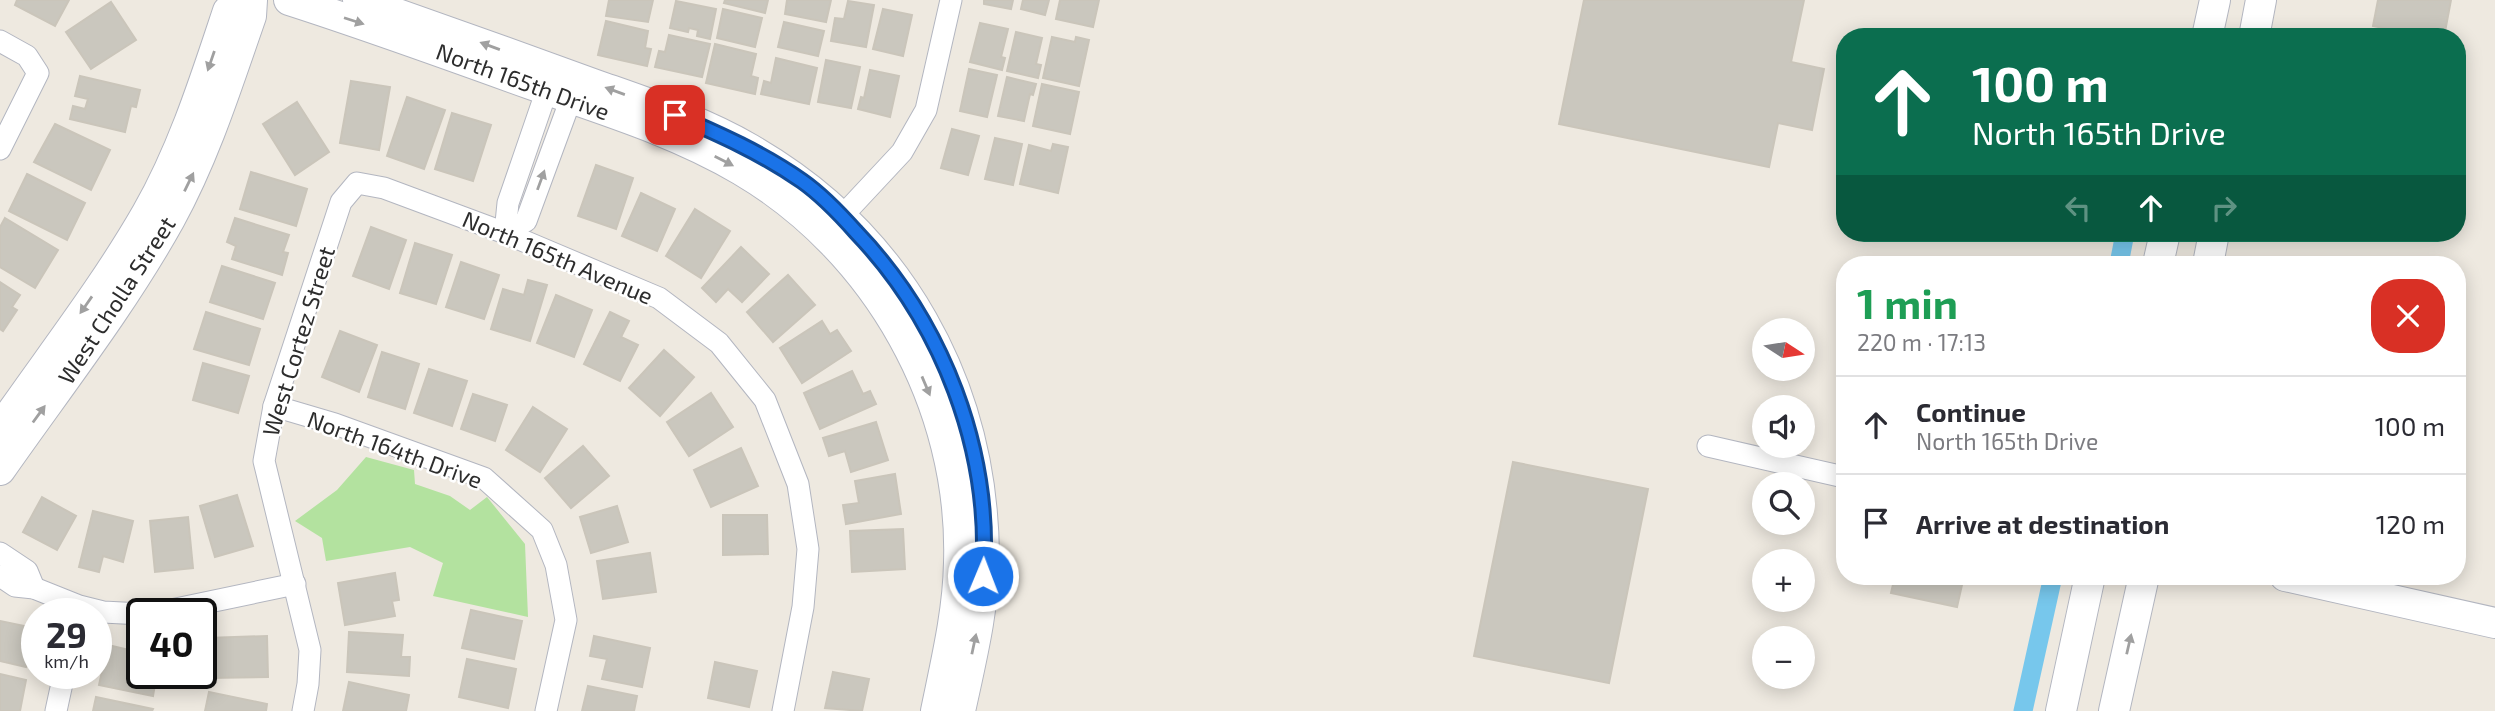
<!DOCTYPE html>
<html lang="en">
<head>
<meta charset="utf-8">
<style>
  :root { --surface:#fff; --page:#f7f7f7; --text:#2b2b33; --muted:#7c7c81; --line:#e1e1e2 }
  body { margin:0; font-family:"Exo 2",sans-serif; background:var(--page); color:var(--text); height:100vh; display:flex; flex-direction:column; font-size:26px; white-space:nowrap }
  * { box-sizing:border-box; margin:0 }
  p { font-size:23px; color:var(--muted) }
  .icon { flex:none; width:38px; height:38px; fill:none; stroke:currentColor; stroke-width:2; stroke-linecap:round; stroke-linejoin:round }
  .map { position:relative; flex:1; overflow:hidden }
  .details { position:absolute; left:1836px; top:256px; width:630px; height:329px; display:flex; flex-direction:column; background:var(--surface); border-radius:28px; box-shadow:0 4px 18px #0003 }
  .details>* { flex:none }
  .hud { position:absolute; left:1836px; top:28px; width:630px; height:214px; border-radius:28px; box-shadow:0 4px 18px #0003; background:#0b6e4f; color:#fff; overflow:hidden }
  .needle { width:46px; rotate:102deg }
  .tools { position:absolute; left:1752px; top:318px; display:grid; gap:14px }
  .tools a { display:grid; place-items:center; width:63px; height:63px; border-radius:50%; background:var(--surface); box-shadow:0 4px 18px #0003; font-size:35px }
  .speed { position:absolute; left:21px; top:598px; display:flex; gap:14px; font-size:35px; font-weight:700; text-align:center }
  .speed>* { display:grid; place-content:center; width:91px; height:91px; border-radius:50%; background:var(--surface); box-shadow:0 4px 18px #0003; line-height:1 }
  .speed small { font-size:18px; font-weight:400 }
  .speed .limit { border:4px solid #111; border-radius:10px; background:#fff; color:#111 }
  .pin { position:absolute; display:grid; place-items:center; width:60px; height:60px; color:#fff; margin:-30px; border-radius:14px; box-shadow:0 4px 10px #0006 }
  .me { position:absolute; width:77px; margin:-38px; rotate:1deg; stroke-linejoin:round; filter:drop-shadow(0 0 5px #0008) }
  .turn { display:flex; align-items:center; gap:24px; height:147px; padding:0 21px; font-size:32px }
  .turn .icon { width:91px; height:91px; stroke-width:2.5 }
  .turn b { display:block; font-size:49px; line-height:60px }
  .lanes { display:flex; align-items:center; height:66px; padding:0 21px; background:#0003; justify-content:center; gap:35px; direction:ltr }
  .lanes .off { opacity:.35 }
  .round { display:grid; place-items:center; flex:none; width:74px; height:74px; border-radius:28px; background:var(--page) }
  .head { display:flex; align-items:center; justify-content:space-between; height:119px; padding:0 21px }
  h1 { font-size:42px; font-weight:700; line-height:52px; color:#1e9e55 }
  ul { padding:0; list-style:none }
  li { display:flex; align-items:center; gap:21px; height:98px; padding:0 21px; border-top:2px solid var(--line) }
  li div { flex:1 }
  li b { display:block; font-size:26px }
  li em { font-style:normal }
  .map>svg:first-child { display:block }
  .green { fill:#b3e29f }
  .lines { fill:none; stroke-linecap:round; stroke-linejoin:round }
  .canal { stroke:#77c7ec; stroke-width:19 }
  .building { fill:#cac7be; stroke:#cac5ba; stroke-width:2 }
  .street-casing { stroke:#b3b6c0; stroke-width:23 }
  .secondary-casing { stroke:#b3b6c0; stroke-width:32 }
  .street { stroke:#fff; stroke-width:21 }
  .secondary { stroke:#fff; stroke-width:30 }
  .oneway { fill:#a0a0a0 }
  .route-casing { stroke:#114b97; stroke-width:18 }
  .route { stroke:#1a73e8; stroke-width:12 }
  .labels { text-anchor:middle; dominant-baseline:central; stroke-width:5; stroke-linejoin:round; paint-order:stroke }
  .street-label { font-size:23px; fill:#2d2d2d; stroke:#fff }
</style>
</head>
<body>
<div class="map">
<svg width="2495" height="711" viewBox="0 0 2495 711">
  <rect width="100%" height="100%" fill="#eee9e0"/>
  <polygon class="green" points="366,457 414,470 415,484 450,496 470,510 487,497 525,544 528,617 433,596 443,563 410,547 326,561 322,538 295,521 337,490"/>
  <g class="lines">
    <g class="canal">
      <polyline points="2119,264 2125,233"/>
      <polyline points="2023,711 2053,576"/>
    </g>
  </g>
  <g class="building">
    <polygon points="17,0 69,0 55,26 15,5"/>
    <polygon points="609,0 653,0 648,22 606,16"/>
    <polygon points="725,0 768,0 765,13 724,3"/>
    <polygon points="787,0 831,0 826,22 785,14"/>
    <polygon points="984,0 1013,0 1011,9 984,4"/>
    <polygon points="1023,0 1049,0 1045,15 1021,9"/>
    <polygon points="1060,0 1099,0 1093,27 1056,19"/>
    <polygon points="1584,0 1804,0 1791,62 1824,69 1812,130 1778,123 1769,167 1559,124"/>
    <polygon points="2378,0 2451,0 2444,37 2429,37 2373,26"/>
    <polygon points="676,1 716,9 710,39 697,36 698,30 689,28 688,32 670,28"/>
    <polygon points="848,1 874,5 866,47 831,41 835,18 844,19"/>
    <polygon points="111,2 136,40 91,69 66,32"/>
    <polygon points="723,9 762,18 755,47 717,38"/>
    <polygon points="883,9 912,15 903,56 873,49"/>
    <polygon points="606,21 648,31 645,48 651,49 647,66 598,55"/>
    <polygon points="784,22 824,31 818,56 778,47"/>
    <polygon points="980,23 1008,29 1001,57 1005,58 1002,70 970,62"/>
    <polygon points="1016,32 1042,38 1036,64 1041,65 1038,78 1007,71"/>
    <polygon points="669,35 710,44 702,77 655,67 659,51 665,52"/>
    <polygon points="1052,37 1075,42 1076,37 1089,40 1079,86 1043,78"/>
    <polygon points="715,44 756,54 751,76 758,78 755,94 706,83"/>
    <polygon points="776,58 817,68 809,104 761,94 764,81 771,83"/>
    <polygon points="826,60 860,67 851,108 818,102"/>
    <polygon points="969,69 997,75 987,117 960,111"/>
    <polygon points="870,70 899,76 890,117 858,109 861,97 864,98"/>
    <polygon points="80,76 140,90 136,107 131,106 125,132 70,119 73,106 85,109 88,99 75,96"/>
    <polygon points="1007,77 1036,84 1033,95 1030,94 1024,121 998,116"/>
    <polygon points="351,81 390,87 379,150 340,143"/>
    <polygon points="1042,84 1079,92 1070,134 1033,126"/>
    <polygon points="407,97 445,110 424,169 387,156"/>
    <polygon points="297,102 329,152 295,175 263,124"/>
    <polygon points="452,113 491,125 473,181 435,169"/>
    <polygon points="55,124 110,150 91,190 34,162"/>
    <polygon points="952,129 979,136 968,175 941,168"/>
    <polygon points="995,138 1022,144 1013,185 985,179"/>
    <polygon points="1053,144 1068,147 1058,193 1020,184 1029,145 1051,151"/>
    <polygon points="596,165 633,178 616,229 578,216"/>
    <polygon points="251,172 307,189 296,226 240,209"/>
    <polygon points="27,174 85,203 67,240 9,211"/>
    <polygon points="641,193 675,209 657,251 622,236"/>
    <polygon points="695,209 730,231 701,278 666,256"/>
    <polygon points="5,218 58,250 35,288 0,267 0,227"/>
    <polygon points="235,218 289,235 283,252 288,253 282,275 232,259 236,246 227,242"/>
    <polygon points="371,227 406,240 389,289 353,276"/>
    <polygon points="415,243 452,255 436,304 400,293"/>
    <polygon points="741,247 769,274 742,302 728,289 716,302 702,288"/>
    <polygon points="461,262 499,275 484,319 446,307"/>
    <polygon points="222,266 275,283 263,319 210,302"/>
    <polygon points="788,275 815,305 773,342 747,312"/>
    <polygon points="528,280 547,285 530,341 491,329 503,289 524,295"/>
    <polygon points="0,282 20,295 12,307 17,310 3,331 0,329"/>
    <polygon points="556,295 592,310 574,357 537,343"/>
    <polygon points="206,312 260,329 249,365 194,349"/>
    <polygon points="610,312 629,321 621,337 638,345 620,381 584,364"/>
    <polygon points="822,321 830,334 837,330 851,351 802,383 780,348"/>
    <polygon points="340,331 377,345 359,392 322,377"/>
    <polygon points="664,350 694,377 660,416 629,388"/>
    <polygon points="382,352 419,364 405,409 368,397"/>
    <polygon points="203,363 249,376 238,413 193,400"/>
    <polygon points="429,369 467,381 452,426 414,413"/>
    <polygon points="852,371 863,394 870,391 876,404 820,429 804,393"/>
    <polygon points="711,393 733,427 689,456 667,422"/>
    <polygon points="473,394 507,405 495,441 461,429"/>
    <polygon points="533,407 567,429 540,472 506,450"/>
    <polygon points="876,422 888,460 851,472 845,451 829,456 823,438"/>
    <polygon points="583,446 609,476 571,508 545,478"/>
    <polygon points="741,448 758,486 711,507 694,470"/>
    <polygon points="1513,462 1648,489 1609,683 1474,656"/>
    <polygon points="895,474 901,514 846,524 843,505 859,503 855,481"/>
    <polygon points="237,495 253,546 215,557 200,506"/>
    <polygon points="42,497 76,516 57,550 23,532"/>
    <polygon points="617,506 628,542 591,553 580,517"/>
    <polygon points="93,511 133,521 123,562 103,556 99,572 79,567"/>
    <polygon points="723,515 767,515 768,554 723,555"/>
    <polygon points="188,517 193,568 155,572 150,521"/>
    <polygon points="903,529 905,569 852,572 850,531"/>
    <polygon points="650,553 656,592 603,599 597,561"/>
    <polygon points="395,573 399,600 392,601 395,616 345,625 338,583"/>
    <polygon points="1895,576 1964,576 1957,607 1891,593"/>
    <polygon points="471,610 522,621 514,659 462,648"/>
    <polygon points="0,621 34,628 26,667 0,661"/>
    <polygon points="349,632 403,635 401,657 410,657 409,676 347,672"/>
    <polygon points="267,636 268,677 207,678 207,638"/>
    <polygon points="594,636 650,648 642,687 602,679 607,659 590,656"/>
    <polygon points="108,645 142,653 142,674 168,674 165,686 155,684 153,696 99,685"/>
    <polygon points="467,659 516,669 508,708 459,697"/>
    <polygon points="715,662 757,671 749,707 708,698"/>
    <polygon points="833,672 869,679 862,711 825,708"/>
    <polygon points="0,674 26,680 20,711 0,711"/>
    <polygon points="349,682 409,695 406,711 343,711"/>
    <polygon points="588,686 637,696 634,711 582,711"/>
    <polygon points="209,692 267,704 266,711 205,711"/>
    <polygon points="96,697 153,709 152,711 93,711"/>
  </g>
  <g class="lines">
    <defs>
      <g id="street">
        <polyline points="0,41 27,56 38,73 0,149"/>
        <polyline points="832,227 902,152 926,110 951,0"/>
        <polyline points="505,233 526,221 576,85"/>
        <polyline points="505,233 508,203 551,78"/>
        <polyline points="274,406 335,424 484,478 542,530 556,565 566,620 546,711"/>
        <polyline points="1708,446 1844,477"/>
        <polyline points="0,553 27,571 34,588"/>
        <polyline points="0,576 15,586 34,588 79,606 103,612 142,614"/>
        <polyline points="152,614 295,584"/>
        <polyline points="56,711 64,674"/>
        <polyline points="303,711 308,684 310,650 264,461 274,406 341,202 357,183 384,188 505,233 659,298 719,343 765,400 798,484 808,549 803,607 783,711"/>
      </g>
      <g id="secondary">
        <path d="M289 0C370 26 450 55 530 84 601 109 675 131 741 170 877 250 964 404 959 563 958 613 946 662 936 711"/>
        <path d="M358 0C437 28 517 56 596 85 647 103 702 121 750 149 899 235 983 384 984 557 984 609 971 660 960 711"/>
        <polyline points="2207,37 2215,0"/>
        <polyline points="2254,37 2261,0"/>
        <polyline points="2158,264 2165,233"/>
        <polyline points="2208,264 2214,233"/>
        <path d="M0 429C49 358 104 288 147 213 183 150 205 80 228 11L240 0"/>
        <path d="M0 470C58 387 121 307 170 219 205 155 227 85 251 16L252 0"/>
        <polyline points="2285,576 2495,623"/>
        <polyline points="2061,711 2090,576"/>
        <polyline points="2114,711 2144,576"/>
      </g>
    </defs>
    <use href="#street" class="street-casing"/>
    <use href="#secondary" class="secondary-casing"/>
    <use href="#street" class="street"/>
    <use href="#secondary" class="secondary"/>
  </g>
  <defs><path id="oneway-solid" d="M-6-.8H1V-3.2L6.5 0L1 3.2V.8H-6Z" transform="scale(1.75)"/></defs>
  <g class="oneway">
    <use href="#oneway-solid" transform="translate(354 21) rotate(18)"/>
    <use href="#oneway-solid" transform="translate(490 46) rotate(-160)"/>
    <use href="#oneway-solid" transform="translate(211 61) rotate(109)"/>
    <use href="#oneway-solid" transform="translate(615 91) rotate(-160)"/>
    <use href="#oneway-solid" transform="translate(724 161) rotate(27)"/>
    <use href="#oneway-solid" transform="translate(541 180) rotate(-70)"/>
    <use href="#oneway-solid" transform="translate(189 182) rotate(-64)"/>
    <use href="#oneway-solid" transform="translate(86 305) rotate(125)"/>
    <use href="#oneway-solid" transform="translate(926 386) rotate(67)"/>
    <use href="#oneway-solid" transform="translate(39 414) rotate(-54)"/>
    <use href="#oneway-solid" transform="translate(974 644) rotate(-78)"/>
    <use href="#oneway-solid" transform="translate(2129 644) rotate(-77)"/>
  </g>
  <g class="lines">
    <defs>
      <path id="route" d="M675 115C719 134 762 153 802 181 822 195 840 214 856 232 942 322 992 450 983 576"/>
    </defs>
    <use href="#route" class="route-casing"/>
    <use href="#route" class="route"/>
  </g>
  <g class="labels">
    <g class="street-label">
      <text transform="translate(523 81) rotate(20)">North 165th Drive</text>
      <text transform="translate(558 257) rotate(23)">North 165th Avenue</text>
      <text transform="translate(116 300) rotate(-57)">West Cholla Street</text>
      <text transform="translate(298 341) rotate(-73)">West Cortez Street</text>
      <text transform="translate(395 449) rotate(20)">North 164th Drive</text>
    </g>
  </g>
</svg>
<div class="tools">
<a><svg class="needle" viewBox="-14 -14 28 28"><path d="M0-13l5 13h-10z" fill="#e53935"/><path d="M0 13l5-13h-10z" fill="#7c7c81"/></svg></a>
<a><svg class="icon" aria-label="sound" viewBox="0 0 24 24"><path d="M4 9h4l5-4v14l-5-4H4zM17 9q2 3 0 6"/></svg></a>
<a><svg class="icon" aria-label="search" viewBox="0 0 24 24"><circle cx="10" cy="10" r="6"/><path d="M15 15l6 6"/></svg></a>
<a>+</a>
<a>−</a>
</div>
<div class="speed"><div>29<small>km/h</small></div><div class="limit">40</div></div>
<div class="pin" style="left:675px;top:115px;background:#d93025"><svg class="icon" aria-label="arrive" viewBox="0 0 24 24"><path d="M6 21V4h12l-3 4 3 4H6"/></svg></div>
<svg class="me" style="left:983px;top:576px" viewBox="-20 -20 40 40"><circle r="17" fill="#1a73e8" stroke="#fff" stroke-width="3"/><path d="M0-11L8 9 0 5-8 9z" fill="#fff"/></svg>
<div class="hud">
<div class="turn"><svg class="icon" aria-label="ahead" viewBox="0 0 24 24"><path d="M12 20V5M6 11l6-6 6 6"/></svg><div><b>100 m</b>North 165th Drive</div></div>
<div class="lanes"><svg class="icon off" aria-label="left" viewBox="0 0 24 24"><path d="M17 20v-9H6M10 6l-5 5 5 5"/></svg><svg class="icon" aria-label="ahead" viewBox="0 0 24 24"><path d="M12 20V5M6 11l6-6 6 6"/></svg><svg class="icon off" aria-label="right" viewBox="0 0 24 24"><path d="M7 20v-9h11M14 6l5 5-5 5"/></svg></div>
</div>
<section class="details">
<div class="head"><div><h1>1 min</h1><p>220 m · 17:13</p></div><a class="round" style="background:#d93025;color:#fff"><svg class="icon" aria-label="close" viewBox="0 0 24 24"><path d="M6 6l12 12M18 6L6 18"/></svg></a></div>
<ul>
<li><svg class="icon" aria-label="ahead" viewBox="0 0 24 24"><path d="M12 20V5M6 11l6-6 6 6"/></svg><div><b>Continue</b><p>North 165th Drive</p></div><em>100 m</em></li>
<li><svg class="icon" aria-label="arrive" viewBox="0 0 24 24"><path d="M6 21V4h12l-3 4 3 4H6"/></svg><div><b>Arrive at destination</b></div><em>120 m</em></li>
</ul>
</section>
</div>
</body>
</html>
